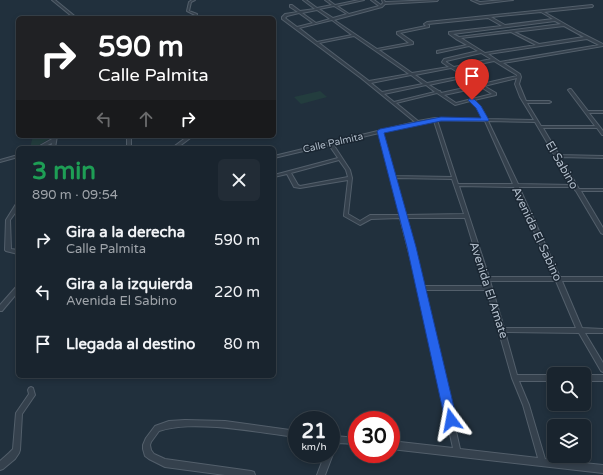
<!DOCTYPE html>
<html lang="es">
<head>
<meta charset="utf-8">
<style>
  :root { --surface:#19242e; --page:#222c36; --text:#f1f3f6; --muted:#9fa4aa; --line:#37414a }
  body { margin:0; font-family:"Varela Round",sans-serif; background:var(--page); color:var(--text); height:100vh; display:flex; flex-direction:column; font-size:15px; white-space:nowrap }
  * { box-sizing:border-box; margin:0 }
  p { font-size:13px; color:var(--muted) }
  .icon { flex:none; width:22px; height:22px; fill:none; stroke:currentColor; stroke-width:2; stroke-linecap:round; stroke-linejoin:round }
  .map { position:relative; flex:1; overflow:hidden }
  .sheet { position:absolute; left:16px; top:146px; width:260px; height:232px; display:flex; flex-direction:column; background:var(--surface); border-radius:6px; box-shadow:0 2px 6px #0003,0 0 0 1px var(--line) }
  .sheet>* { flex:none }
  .banner { position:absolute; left:16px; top:16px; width:260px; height:122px; border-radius:6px; box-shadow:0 2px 6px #0003,0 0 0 1px var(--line); background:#202124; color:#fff; overflow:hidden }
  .fabs { position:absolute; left:547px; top:367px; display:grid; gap:8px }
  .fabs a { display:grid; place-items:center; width:44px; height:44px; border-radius:6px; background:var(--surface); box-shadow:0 2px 6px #0003,0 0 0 1px var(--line); font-size:20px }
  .speed { position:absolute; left:288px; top:411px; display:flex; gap:8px; font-size:20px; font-weight:700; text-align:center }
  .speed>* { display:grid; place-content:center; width:52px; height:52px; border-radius:50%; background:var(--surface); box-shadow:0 2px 6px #0003,0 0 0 1px var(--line); line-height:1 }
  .speed small { font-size:10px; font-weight:400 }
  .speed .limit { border:6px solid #d22; background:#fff; color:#111 }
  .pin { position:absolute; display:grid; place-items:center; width:34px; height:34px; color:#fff; margin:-41px -17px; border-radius:50% 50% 50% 0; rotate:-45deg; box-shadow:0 0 4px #0007 }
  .pin .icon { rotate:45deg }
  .me { position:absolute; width:44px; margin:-22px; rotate:347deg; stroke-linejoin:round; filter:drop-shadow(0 0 3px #0008) }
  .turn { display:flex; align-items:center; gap:14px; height:84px; padding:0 16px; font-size:18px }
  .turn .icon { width:52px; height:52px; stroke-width:2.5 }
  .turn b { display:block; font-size:28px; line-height:34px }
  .lanes { display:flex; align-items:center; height:38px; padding:0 16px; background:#0003; justify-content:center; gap:20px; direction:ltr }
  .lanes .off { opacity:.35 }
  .round { display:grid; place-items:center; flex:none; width:42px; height:42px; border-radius:6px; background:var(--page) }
  .head { display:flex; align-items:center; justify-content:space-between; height:68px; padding:0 16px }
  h1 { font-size:24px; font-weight:700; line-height:30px; color:#1e9e55 }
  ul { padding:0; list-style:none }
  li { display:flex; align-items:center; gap:12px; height:52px; padding:0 16px }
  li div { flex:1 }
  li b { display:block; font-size:15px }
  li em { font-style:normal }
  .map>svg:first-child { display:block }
  .green { fill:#233d3e }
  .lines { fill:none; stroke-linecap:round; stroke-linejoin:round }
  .minor-casing { stroke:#535f6b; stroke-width:2 }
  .minor { fill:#35414d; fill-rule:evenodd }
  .route { fill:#2563eb; stroke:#184099 }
  .labels { text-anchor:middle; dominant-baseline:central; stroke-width:3; stroke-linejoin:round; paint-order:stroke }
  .far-street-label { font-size:10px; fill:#b0bcc9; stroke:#1a2632 }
  .street-label { font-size:12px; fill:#b0bcc9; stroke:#1a2632 }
</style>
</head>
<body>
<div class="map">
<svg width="603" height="475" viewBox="0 0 603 475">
  <rect width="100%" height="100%" fill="#21303d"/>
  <g class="green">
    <polygon points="320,91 327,97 301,104 294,97"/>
    <polygon points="33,136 54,136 34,148 30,148"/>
  </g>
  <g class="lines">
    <defs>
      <g id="minor">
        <polygon points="52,0 55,0 77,18 74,18"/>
        <polygon points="192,0 195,0 191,2 189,11 197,14 196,18 194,18 195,15 187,11 189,2"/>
        <path d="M303 0H306L317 8 332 5 325 0H328L335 5 359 0H364L337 6 349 14 379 6 371 0H374L381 5 383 3 382 0H384L385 2 438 0 437 1 385 4 382 7 334 20 377 49 409 43 397 34V32L426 26 424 24 427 22 592 5 593 6 592 7 544 12 579 32 603 44V46L503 63 520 74 521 77 519 84 526 101H549L551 102 549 103H527L541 126H595L568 90 570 89H571L588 111H603V113H589L603 131V135H602L597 128H543L559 155 603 156V158L560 157 579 189H603V191H581L603 228V234L601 233 576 191 575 190 574 187H519L560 277H603V281H562L582 328 603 329V333H585L603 363V372L601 371 579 333 505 332 517 375H554V381H519L529 405 545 459 603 465V473L391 449V441L453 448 418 288 400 218 371 219 360 225 344 216V215L348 180 300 188 294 187 287 174 274 177V175L338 158 329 145 274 158V156L415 122 361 78 282 19V17L285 14 298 12 290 7V5H292L300 11 315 9ZM334 6 347 14 333 18 319 9ZM317 10 330 19 316 23 302 13ZM541 12 553 19 505 25 491 17ZM299 13 313 23 297 27 285 18 287 16ZM488 18 502 26 449 32V34L456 39 467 45 437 51V53L469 46 478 51 444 59 442 62 443 63 449 67 412 73 379 50 413 44V42L400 33 429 27V25L427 24H428ZM332 20 352 35 317 42 299 28ZM555 21 561 24 459 37 453 34ZM564 26 584 37 539 44 514 32ZM511 32 536 45 485 53 461 38ZM354 36 409 74 369 81 319 43ZM587 39 599 45 500 62 488 54ZM481 53 491 59 454 67 446 62V61ZM494 61 517 75V76L482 84 469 76V75H467L457 69ZM451 68 464 76 427 83 415 75ZM411 75 423 84 382 92 371 83ZM466 77 478 85 441 93 440 91H439L429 85ZM517 78 515 84 520 97 534 120 487 119 480 106 474 100 496 95V93L484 86ZM426 85 435 92 394 102 384 94ZM481 87 492 94 456 103 444 95ZM437 93 455 105 470 101 477 108 483 119 435 118 418 121 396 103ZM437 120 485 121 513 184H458ZM428 121H434L452 177 394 176 382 132ZM488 121 535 122 572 185 518 184ZM379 133 400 215H370L360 221 348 214 352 178 350 170 333 144ZM339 160 346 170 348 177 300 186 298 185 291 173ZM395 178 452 179 464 214 404 215ZM459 186 514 187 555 277H489ZM405 218H465L486 286H423ZM490 281H556L576 328H504ZM424 290H487L512 378 523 405 538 458 460 449Z"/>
        <polygon points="471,0 474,0 480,2 504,0 513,0 480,4"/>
        <polygon points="53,136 57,136 55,148 51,148 52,143 41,148 36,148 52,139"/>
        <rect x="127" y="136" width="4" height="12"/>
        <polygon points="188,136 193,136 177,148 172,148"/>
        <polygon points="18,155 18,157 0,162 0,160"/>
        <polygon points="18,203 18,209 10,220 11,249 18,250 18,254 6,251 5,250 6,220 16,204"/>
        <polygon points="18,286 18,292 2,311 0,311 0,305 16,287"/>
        <rect x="584" y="375" width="19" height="6"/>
        <polygon points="31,387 33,388 35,395 22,414 20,450 19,453 15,459 3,469 0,470 0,461 9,453 13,449 16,413 29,394 28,390 29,388"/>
        <path d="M185 420 225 421 297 431V437C271 434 244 429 217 427 198 426 178 425 159 431L151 442 150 445 151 450 154 454 165 459 251 471 254 472 255 475H225L165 467 149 459 145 456 143 449V445L146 438 155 426 169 421Z"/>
        <polygon points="335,436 357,438 357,444 337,443 334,453 332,453 333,454 325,475 317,475 325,454 331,454 331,440 333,437"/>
      </g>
    </defs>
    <use href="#minor" class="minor-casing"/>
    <use href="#minor" class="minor"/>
  </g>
  <polygon class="route" points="469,99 474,99 481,106 489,120 488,121 441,121 384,133 416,247 457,420 455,425 451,426 447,425 445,420 407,247 377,131 380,129 441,117 481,118 476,108 468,100"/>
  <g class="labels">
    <g class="far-street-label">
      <text transform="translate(333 143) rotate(-13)">Calle Palmita</text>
    </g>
    <g class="street-label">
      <text transform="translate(562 165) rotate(60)">El Sabino</text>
      <text transform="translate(537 234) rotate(65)">Avenida El Sabino</text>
      <text transform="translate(489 290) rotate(72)">Avenida El Amate</text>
    </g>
  </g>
</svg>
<div class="fabs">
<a><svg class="icon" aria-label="search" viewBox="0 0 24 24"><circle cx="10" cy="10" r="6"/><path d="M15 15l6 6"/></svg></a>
<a><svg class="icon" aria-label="layers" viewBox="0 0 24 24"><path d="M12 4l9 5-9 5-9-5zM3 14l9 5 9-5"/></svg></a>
</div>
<div class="speed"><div>21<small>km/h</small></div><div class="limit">30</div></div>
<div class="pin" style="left:472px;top:100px;background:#d93025"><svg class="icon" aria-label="arrive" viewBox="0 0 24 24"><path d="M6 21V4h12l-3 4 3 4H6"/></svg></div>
<svg class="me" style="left:451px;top:420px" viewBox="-20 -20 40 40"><path d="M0-17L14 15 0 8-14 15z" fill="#2563eb" stroke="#fff" stroke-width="4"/></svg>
<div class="banner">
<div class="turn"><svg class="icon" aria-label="right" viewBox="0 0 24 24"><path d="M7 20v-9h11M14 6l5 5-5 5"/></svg><div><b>590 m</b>Calle Palmita</div></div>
<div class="lanes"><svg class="icon off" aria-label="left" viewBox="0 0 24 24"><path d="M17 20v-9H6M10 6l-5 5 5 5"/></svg><svg class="icon off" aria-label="ahead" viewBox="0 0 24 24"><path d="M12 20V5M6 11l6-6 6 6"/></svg><svg class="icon" aria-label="right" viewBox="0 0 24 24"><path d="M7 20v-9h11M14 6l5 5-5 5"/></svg></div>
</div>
<section class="sheet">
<div class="head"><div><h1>3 min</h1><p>890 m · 09:54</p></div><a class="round"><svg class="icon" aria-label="close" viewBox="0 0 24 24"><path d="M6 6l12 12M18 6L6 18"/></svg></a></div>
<ul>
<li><svg class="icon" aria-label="right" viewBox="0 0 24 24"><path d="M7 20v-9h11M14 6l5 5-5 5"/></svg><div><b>Gira a la derecha</b><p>Calle Palmita</p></div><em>590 m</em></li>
<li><svg class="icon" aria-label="left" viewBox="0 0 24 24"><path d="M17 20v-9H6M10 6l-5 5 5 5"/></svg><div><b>Gira a la izquierda</b><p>Avenida El Sabino</p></div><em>220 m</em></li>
<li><svg class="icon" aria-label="arrive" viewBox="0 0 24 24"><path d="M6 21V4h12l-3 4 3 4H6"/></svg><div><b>Llegada al destino</b></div><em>80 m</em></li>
</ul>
</section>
</div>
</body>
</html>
